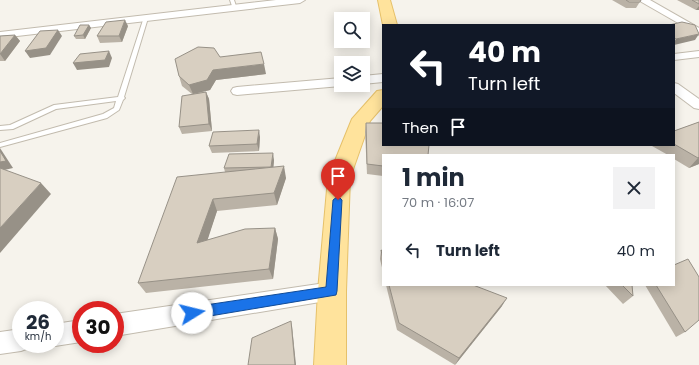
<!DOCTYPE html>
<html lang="en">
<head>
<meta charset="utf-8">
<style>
  :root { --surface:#fff; --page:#f2f2f3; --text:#1f2937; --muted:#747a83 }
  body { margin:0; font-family:Poppins,sans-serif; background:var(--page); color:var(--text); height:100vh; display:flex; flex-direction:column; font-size:15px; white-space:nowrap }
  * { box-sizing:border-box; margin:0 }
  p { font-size:13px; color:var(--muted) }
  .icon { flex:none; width:22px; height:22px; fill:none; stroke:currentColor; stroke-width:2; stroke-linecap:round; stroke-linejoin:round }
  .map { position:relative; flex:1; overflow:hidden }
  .sheet { position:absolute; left:382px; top:154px; width:293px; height:132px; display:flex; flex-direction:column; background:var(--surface); border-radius:0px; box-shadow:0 2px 10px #0003 }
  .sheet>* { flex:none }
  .top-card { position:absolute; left:382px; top:24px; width:293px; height:122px; border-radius:0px; box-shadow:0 2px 10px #0003; background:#111827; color:#fff; overflow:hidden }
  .buttons { position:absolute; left:334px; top:12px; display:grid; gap:8px }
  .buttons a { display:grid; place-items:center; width:36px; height:36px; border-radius:0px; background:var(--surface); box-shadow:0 2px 10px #0003; font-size:20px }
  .speed { position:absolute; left:12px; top:301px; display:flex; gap:8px; font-size:20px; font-weight:700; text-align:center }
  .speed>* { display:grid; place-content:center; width:52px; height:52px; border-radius:50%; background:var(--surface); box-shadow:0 2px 10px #0003; line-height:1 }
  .speed small { font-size:10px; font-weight:400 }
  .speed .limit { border:6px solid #d22; background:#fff; color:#111 }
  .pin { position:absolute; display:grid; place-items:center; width:34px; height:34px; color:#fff; margin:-41px -17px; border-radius:50% 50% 50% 0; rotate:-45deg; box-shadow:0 0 4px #0007 }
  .pin .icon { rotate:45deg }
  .me { position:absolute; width:44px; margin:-22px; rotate:81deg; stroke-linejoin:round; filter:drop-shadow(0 0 3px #0008) }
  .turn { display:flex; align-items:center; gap:14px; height:84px; padding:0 20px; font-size:18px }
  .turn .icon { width:52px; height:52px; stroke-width:2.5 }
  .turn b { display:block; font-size:28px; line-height:34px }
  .then { display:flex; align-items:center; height:38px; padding:0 20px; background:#0003; gap:8px; font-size:15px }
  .round { display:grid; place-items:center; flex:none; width:42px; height:42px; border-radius:0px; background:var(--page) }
  .head { display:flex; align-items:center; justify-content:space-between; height:68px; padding:0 20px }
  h1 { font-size:24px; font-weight:700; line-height:30px }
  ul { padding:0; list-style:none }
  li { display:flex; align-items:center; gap:12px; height:56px; padding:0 20px }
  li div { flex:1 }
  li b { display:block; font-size:15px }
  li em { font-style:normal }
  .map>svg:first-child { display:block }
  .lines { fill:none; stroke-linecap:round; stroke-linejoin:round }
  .service-casing { stroke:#c2bbae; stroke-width:2 }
  .minor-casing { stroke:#c2bbae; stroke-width:2 }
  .primary-casing { stroke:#e6c16a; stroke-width:2 }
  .service { fill:#fff; fill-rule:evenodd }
  .minor { fill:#fff; fill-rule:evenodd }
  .primary { fill:#ffe39c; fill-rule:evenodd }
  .wall { fill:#bab2a6 }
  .shaded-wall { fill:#979187 }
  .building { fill:#d8cfc1; stroke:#979187 }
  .route { fill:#1a73e8; stroke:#114b97 }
</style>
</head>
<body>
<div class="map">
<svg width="699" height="365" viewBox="0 0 699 365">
  <rect width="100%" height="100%" fill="#f6f3ec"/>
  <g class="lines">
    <defs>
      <g id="service">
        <polygon points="230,0 234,0 237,9 233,9"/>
        <polygon points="144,17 148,18 124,97 125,98 123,100 119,110 107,118 0,147 0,143 103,114 114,108 116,101 56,109 13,129 0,130 0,126 10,125 54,105 118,97"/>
      </g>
      <g id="minor">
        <polygon points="276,0 305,0 300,3 0,38 0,32"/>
        <polygon points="638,0 650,0 699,28 699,35"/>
        <polygon points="699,51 699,57 674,60 674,54"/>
        <polygon points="383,74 383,82 363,84 363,76"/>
        <polygon points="341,78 341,85 344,85 341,86 237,95 233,94 231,91 233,88 237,87"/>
        <polygon points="674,83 678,84 699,99 699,109 694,108 674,93"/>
        <polygon points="332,282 339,284 342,291 339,298 332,300 115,336 115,314"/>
        <polygon points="81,320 81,342 55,346 51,344 55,344 55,324"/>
        <polygon points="21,329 21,344 30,344 29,348 21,351 0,354 0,332"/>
      </g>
      <g id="primary">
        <polygon points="378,0 390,0 397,25 383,25"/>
        <polygon points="383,90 383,106 370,121 350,178 346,291 346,365 314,365 318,291 328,178 352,119 377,91"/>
      </g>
    </defs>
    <use href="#service" class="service-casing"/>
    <use href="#minor" class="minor-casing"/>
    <use href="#primary" class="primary-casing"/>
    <use href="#service" class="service"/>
    <use href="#minor" class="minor"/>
    <use href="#primary" class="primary"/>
  </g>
  <g class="wall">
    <polygon points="612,0 641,0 636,8 626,8"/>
    <polygon points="677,0 699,0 699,10 696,10"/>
    <polygon points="89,25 91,28 85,39 76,39 74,36"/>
    <polygon points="128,26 122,42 100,43 97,36"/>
    <polygon points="15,35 20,41 5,61 0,61 0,36"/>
    <polygon points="220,57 266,74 216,80 210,90 198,93 206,92 209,99 212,131 182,134 179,127 192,94 182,86 179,76"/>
    <polygon points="699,122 699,164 689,168 674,159 674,155 668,155 652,146 653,145 674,145 674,131"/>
    <polygon points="366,123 383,155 383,176 367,174 365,132"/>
    <polygon points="260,137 259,151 212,153 209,146"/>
    <polygon points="274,160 273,167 286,178 277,205 217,211 207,240 275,228 278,239 273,279 146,293 138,283 225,172 224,168"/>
    <polygon points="381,250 383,251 383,272 380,259"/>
    <polygon points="386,285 473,285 502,306 455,365 397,330"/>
    <polygon points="605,285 632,285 633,296 623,304"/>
    <polygon points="645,285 674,285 685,332 676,337"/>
  </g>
  <g class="shaded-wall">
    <polygon points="699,6 699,10 696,10"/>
    <polygon points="125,20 128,26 122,42 119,36"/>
    <polygon points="89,25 91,28 85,39 83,35"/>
    <polygon points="58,30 62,36 50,55 30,58 25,51"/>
    <polygon points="699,34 695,40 674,45 674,42 676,39"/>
    <polygon points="15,35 20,41 5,61 0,54"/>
    <polygon points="109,51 112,58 109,67 77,70 73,63"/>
    <polygon points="264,64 266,74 216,80 210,90 193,94 189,85 213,70"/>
    <polygon points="206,92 209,99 212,131 209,124"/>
    <polygon points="259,130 260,137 259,151 257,144"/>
    <polygon points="0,148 13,168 0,171"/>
    <polygon points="273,153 274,160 273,174 271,167"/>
    <polygon points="699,157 699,164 689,168 698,158"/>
    <polygon points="284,166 286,178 277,205 274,193"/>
    <polygon points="41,183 51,194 0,253 0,228"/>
    <polygon points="213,199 217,211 203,254 197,243"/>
    <polygon points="275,228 278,239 273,279 269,269"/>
    <polygon points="507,298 502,306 455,365 459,358"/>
    <polygon points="291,321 292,326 296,365 295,365"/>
  </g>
  <g class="building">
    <polygon points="626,0 641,0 640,2 629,2"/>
    <polygon points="692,0 699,0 699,4"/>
    <polygon points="125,20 119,36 97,36 106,22"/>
    <polygon points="682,22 695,25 699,34 676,39 674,38 674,25 669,25"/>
    <polygon points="80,25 89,25 83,35 74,36"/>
    <polygon points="58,30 46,48 25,51 40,31"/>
    <polygon points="15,35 0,54 0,36"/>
    <polygon points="198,47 214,48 220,57 261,52 264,64 213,70 207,80 189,85 179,76 175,59"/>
    <polygon points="109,51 105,60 73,63 80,54"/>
    <polygon points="206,92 209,124 179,127 182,96"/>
    <polygon points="699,122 699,157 698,158 674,144 674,131"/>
    <polygon points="366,123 383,123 383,145 429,145 428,155 383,155 383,166 367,164"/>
    <polygon points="259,130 257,144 209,146 213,132"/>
    <polygon points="0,151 6,161 0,162"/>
    <polygon points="273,153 271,167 224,168 229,154"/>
    <polygon points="284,166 274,193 213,199 197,243 245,229 275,228 269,269 138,283 177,177"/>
    <polygon points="0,168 41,183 0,228"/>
    <polygon points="381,250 383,251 383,259"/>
    <polygon points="688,259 699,277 699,320 685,332 656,285 674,285 674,265"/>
    <polygon points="389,285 473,285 507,298 459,358 399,323"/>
    <polygon points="622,285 632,285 633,296"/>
    <polygon points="291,321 295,365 248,365 252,338"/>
  </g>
  <polygon class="route" points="338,196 342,200 337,291 336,295 192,319 188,317 186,313 188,309 192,307 326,287 333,200"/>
</svg>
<div class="buttons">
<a><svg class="icon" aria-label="search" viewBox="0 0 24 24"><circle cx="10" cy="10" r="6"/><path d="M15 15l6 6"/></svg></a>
<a><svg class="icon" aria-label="layers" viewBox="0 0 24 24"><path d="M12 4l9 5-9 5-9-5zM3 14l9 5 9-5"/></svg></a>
</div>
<div class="speed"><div>26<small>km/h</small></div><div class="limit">30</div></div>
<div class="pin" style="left:338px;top:200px;background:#d93025"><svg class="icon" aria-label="arrive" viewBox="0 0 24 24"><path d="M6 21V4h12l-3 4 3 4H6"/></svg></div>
<svg class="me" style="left:192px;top:313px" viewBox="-20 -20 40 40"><circle r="19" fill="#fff"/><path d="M0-13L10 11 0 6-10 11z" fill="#1a73e8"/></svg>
<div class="top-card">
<div class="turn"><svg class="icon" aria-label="left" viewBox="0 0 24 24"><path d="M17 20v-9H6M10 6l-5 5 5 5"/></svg><div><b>40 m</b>Turn left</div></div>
<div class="then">Then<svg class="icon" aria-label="arrive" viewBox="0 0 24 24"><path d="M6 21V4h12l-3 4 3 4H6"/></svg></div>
</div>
<section class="sheet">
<div class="head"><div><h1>1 min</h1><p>70 m · 16:07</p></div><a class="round"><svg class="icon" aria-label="close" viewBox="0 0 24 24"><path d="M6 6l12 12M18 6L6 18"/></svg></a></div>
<ul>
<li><svg class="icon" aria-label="left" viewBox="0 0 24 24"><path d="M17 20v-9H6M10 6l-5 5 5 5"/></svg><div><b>Turn left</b></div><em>40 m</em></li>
</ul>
</section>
</div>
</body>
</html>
